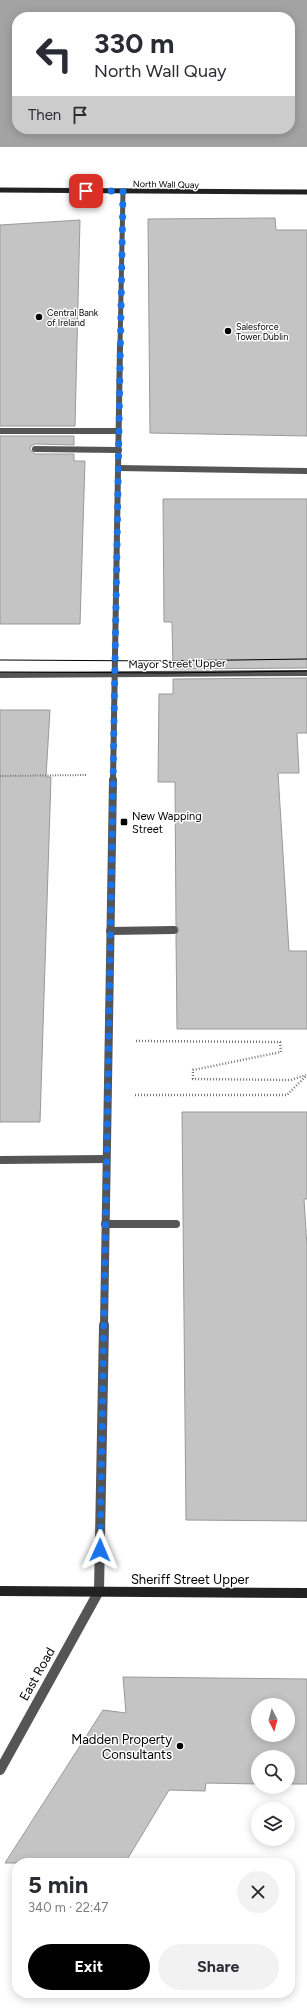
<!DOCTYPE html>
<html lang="en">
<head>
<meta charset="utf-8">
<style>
  :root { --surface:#fff; --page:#f2f2f3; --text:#2b2b33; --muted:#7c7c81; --accent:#000 }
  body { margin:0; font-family:Figtree,sans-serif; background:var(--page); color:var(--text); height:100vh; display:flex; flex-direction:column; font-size:15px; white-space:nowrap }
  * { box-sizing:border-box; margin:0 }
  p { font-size:13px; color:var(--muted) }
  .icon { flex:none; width:22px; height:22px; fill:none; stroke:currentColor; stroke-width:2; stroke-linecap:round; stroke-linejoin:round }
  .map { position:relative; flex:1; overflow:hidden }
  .drawer { position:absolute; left:12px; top:1858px; width:283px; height:140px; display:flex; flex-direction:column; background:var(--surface); border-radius:16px; box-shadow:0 2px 10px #0003 }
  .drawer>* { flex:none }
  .guide { position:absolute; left:12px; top:12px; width:283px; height:122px; border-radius:16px; box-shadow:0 2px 10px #0003; background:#fff; color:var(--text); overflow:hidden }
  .needle { width:26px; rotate:174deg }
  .controls { position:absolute; left:251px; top:1698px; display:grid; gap:8px }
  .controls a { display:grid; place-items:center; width:44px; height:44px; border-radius:50%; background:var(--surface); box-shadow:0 2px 10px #0003; font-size:20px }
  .pin { position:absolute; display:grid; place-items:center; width:34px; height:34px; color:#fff; margin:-17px; border-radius:8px; box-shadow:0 2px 6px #0006 }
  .me { position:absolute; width:44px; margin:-22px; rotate:1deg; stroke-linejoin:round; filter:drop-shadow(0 0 3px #0008) }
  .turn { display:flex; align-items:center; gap:14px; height:84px; padding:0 16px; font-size:18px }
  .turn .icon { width:52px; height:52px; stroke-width:2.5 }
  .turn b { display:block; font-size:28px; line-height:34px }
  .then { display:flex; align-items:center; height:38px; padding:0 16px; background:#0003; gap:8px; font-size:15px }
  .round { display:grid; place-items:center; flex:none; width:42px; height:42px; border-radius:21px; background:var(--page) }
  .overview { display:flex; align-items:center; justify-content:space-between; height:68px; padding:0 16px }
  h1 { font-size:24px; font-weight:700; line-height:30px }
  .action { display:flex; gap:8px; margin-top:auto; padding:8px 16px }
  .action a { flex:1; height:46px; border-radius:24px; background:var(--accent); color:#fff; font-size:16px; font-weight:700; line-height:46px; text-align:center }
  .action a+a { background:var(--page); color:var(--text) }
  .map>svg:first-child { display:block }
  .water { fill:#a3a3a3; fill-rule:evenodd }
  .building { fill:#c4c4c4; stroke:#999; fill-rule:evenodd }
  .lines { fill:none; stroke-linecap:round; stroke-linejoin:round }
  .path-far1 { stroke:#777; stroke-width:2; stroke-dasharray:1 1.5; stroke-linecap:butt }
  .path { stroke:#777; stroke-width:2.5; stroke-dasharray:1 2; stroke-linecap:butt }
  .service-far1 { stroke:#555; stroke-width:6 }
  .service { stroke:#555; stroke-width:8 }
  .pedestrian { stroke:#555; stroke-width:6 }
  .minor-far3 { stroke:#555; stroke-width:5 }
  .minor-far2 { stroke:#555; stroke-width:6 }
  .minor-far1 { stroke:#555; stroke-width:8 }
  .minor { stroke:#555; stroke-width:10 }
  .secondary-far1 { stroke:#222; stroke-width:5 }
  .secondary { stroke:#222; stroke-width:10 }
  .tram { stroke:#000; stroke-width:1 }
  .route { stroke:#1a73e8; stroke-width:7; stroke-dasharray:0 12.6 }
  .poi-dot { fill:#000; stroke:#fff; stroke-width:1.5 }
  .labels { text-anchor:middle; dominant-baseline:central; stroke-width:3; stroke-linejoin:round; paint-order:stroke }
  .far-street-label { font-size:9px; fill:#000; stroke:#fff }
  .far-poi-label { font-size:9px; fill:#000; stroke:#fff; text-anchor:start }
  .street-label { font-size:11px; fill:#000; stroke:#fff }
  .poi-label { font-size:11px; fill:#000; stroke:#fff; text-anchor:start }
  .near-street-label { font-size:13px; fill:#000; stroke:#fff }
  .near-poi-label { font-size:13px; fill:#000; stroke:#fff; text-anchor:end }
</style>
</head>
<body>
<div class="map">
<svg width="307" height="2010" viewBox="0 0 307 2010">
  <rect width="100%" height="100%" fill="#fff"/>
  <path class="water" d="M0 0H307V147H0ZM17 17H290V129H17Z"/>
  <g class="building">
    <polygon points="275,218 276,230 307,230 307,436 150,433 148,219"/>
    <polygon points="80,220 75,426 0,426 0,225"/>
    <polygon points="0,436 74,436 74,445 35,444 31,446 30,449 35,454 74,454 74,461 85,461 80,624 0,624"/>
    <polygon points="163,499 307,499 307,668 173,669 172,622 164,622"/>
    <polygon points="307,678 307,733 297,733 299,773 278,773 289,951 307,951 307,1029 177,1029 176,935 179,930 176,925 175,782 158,782 159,694 173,694 173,679"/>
    <polygon points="0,710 50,710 46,777 51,777 40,1122 0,1122"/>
    <polygon points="182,1112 307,1112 307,1199 304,1199 307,1247 307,1521 186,1520"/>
    <path d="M123 1677 307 1679V1784H288V1757H258V1784L206 1783 205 1791 169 1790 125 1863H5L103 1710 126 1713ZM258 1705H288V1735H258Z"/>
  </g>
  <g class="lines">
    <polyline class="path-far1" points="0,776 87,775"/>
    <g class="path">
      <polyline points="136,1041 280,1042 281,1052 193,1070 193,1079 291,1080 306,1075"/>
      <polyline points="135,1095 287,1095 306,1076"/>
    </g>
    <polyline class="service-far1" points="35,449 119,450"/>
    <g class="service">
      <polyline points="110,931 174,930"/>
      <polyline points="105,1224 176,1224"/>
    </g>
    <g class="pedestrian">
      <polyline points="0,431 119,431"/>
      <polyline points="118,468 307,471"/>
    </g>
    <polyline class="minor-far3" points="120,347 123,191"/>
    <g class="minor-far2">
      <polyline points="0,675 307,673"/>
      <polyline points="113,781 120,346"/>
    </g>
    <g class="minor-far1">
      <polyline points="0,1160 106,1159"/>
      <polyline points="104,1326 113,780"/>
    </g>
    <polyline class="minor" points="0,1770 99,1591 104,1325"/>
    <polyline class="secondary-far1" points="0,190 307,192"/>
    <polyline class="secondary" points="0,1591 307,1593"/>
    <g class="tram">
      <polyline points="0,660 164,661 307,659"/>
      <polyline points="0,672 165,673 307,671"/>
    </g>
  </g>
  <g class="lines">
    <polyline class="route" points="86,191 123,191 100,1550"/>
  </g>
  <g class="poi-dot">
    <circle cx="39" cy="317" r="4"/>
    <circle cx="228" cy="331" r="4"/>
    <rect x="120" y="818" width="8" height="8" rx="2"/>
    <circle cx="180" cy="1746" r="4"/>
  </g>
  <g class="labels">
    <g class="far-street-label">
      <text transform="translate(166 184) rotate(1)">North Wall Quay</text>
    </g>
    <g class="far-poi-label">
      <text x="47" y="312">Central Bank<tspan x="47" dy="10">of Ireland</tspan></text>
      <text x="236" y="326">Salesforce<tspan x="236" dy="10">Tower Dublin</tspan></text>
    </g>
    <g class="street-label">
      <text transform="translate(177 664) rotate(-1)">Mayor Street Upper</text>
    </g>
    <g class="poi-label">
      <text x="132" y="816">New Wapping<tspan x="132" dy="13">Street</tspan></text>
    </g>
    <g class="near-street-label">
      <text x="190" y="1579">Sheriff Street Upper</text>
      <text transform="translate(37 1674) rotate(-61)">East Road</text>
    </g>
    <g class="near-poi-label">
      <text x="172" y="1739">Madden Property<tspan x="172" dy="15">Consultants</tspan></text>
    </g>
  </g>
</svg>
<div class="controls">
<a><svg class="needle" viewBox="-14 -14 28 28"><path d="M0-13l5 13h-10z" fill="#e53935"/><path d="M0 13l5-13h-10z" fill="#7c7c81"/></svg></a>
<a><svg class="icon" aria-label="search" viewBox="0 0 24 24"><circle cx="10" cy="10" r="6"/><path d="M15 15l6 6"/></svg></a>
<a><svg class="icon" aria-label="layers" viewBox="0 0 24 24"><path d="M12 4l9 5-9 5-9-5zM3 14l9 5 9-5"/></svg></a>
</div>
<div class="pin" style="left:86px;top:191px;background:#d93025"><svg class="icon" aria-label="arrive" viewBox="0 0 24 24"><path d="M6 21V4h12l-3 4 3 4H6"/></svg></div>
<svg class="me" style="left:100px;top:1550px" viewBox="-20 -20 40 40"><path d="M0-17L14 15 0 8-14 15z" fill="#1a73e8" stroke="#fff" stroke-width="4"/></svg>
<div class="guide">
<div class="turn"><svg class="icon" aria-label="left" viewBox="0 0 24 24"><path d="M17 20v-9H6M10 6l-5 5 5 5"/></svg><div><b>330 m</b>North Wall Quay</div></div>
<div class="then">Then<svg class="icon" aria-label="arrive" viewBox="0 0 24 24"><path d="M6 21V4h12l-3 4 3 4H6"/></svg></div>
</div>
<section class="drawer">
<div class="overview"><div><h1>5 min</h1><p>340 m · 22:47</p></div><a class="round"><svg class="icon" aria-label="close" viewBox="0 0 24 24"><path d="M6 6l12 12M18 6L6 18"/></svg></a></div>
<div class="action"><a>Exit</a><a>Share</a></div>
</section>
</div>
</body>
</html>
